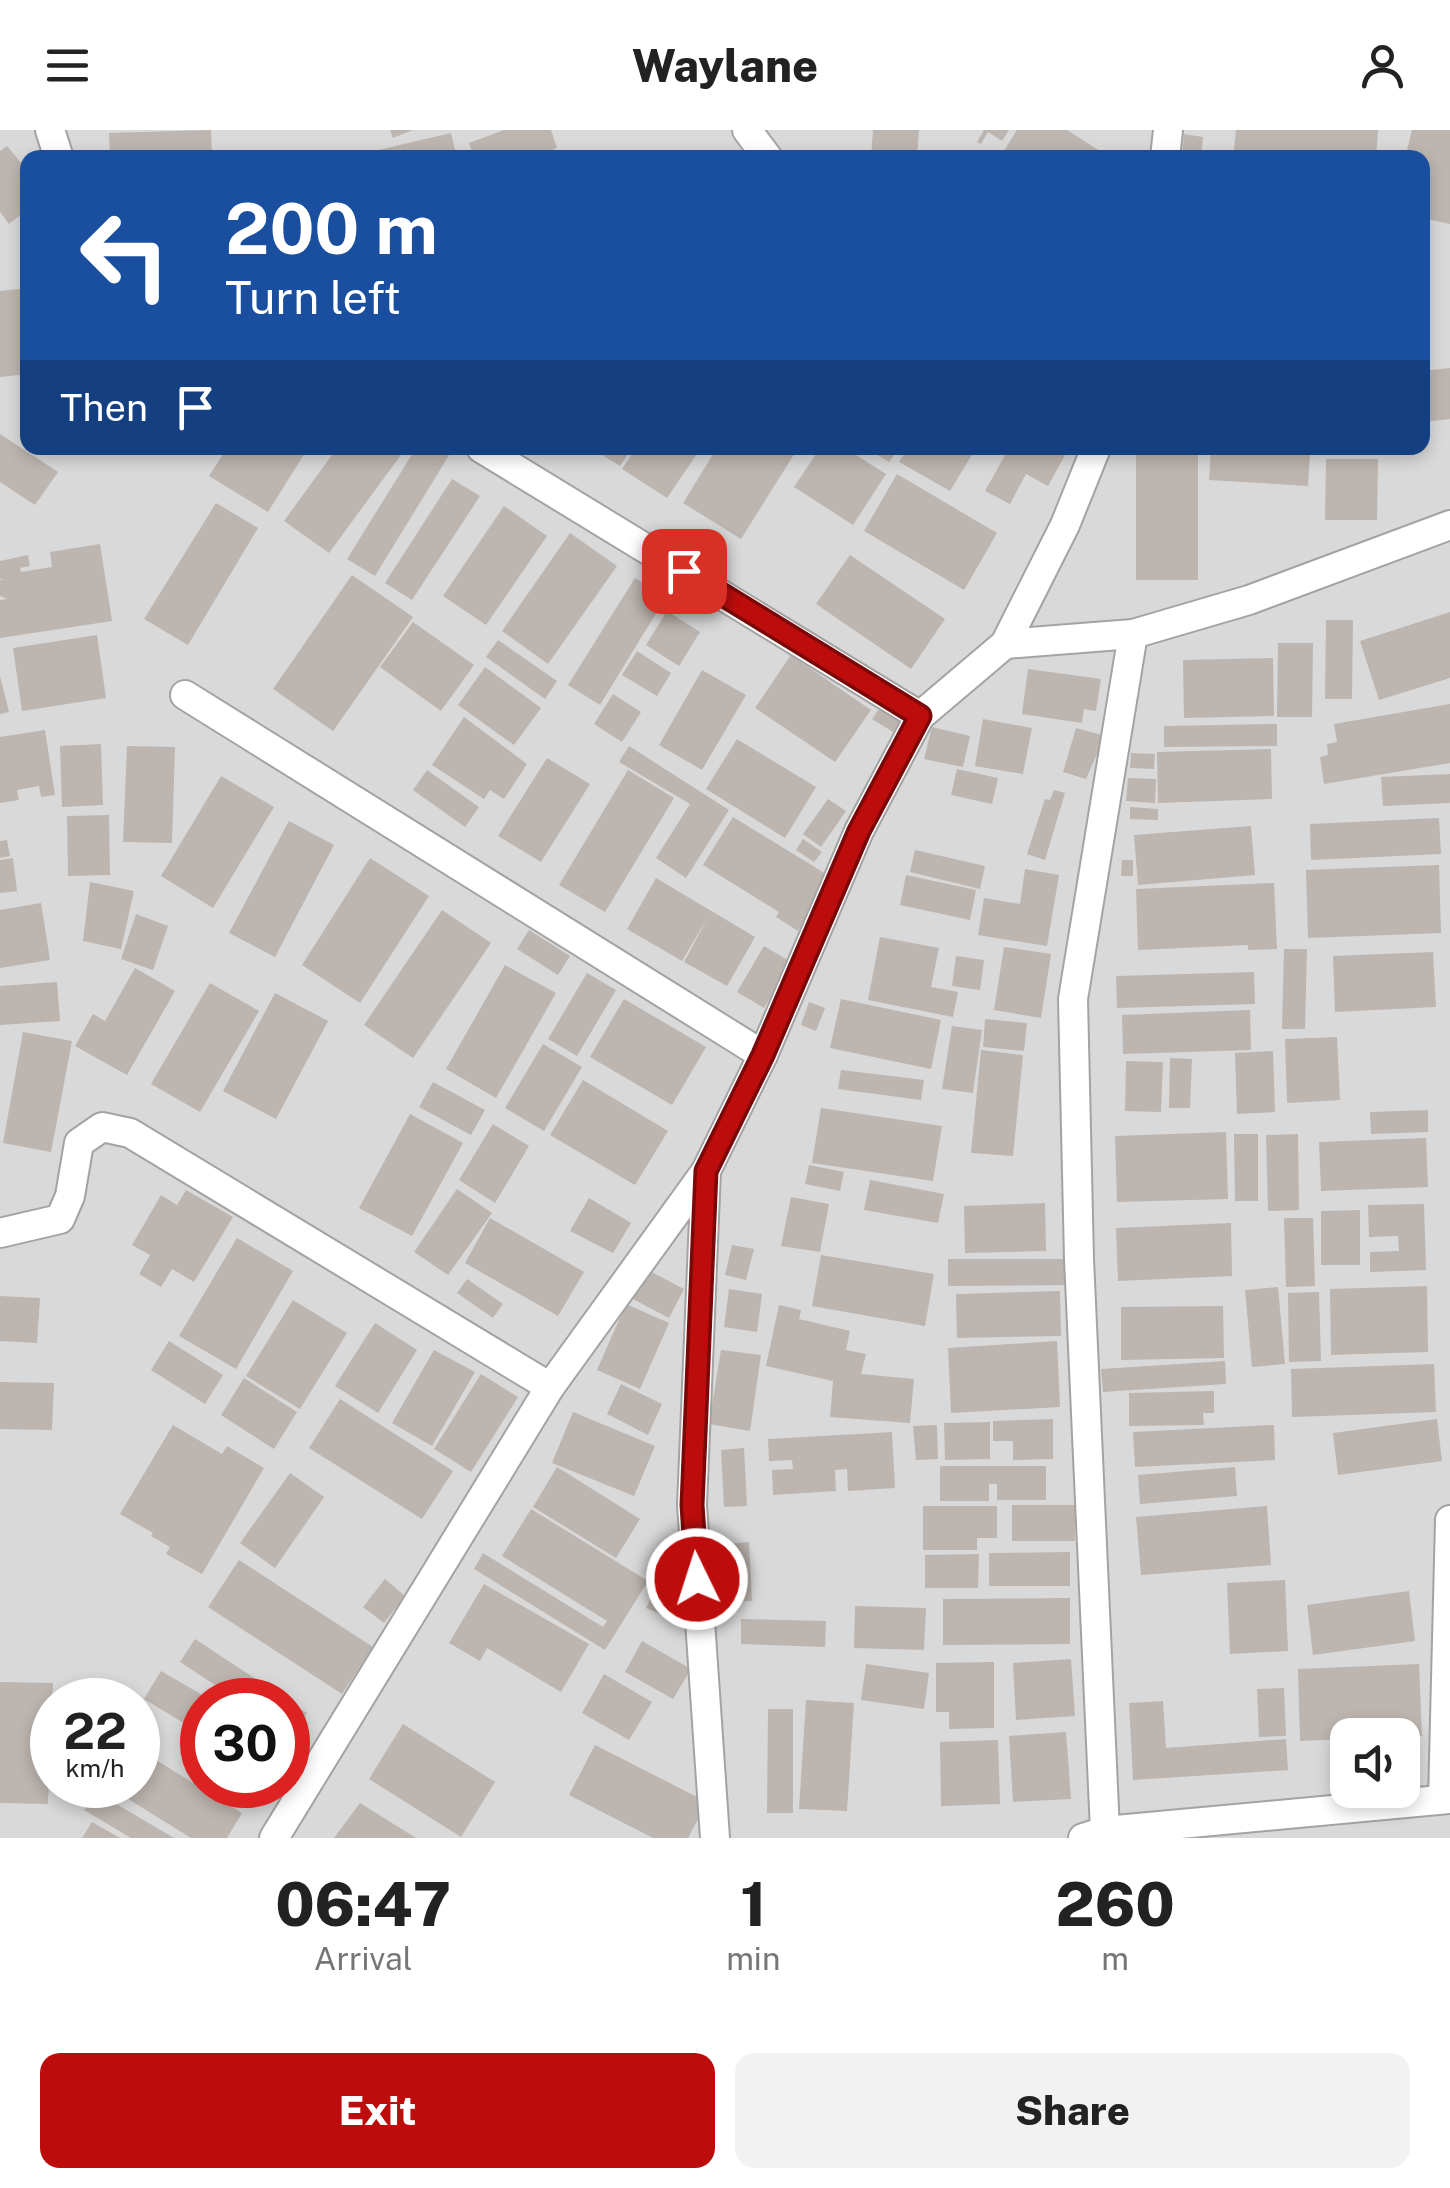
<!DOCTYPE html>
<html lang="en">
<head>
<meta charset="utf-8">
<style>
  :root { --surface:#fff; --page:#f2f2f2; --text:#222; --muted:#767676; --accent:#bd0c0c }
  body { margin:0; font-family:"Public Sans",sans-serif; background:var(--page); color:var(--text); height:100vh; display:flex; flex-direction:column; font-size:38px; white-space:nowrap }
  * { box-sizing:border-box; margin:0 }
  p { font-size:32px; color:var(--muted) }
  .icon { flex:none; width:55px; height:55px; fill:none; stroke:currentColor; stroke-width:2; stroke-linecap:round; stroke-linejoin:round }
  .map { position:relative; height:1708px; overflow:hidden }
  .drawer { display:flex; flex-direction:column; background:var(--surface); flex:1 }
  .drawer>* { flex:none }
  .hud { position:absolute; left:20px; top:20px; width:1410px; height:305px; border-radius:20px; box-shadow:0 5px 15px #0003; background:#1a4fa0; color:#fff; overflow:hidden }
  .buttons { position:absolute; left:1330px; top:1588px; display:grid; gap:20px }
  .buttons a { display:grid; place-items:center; width:90px; height:90px; border-radius:20px; background:var(--surface); box-shadow:0 5px 15px #0003; font-size:50px }
  .speed { position:absolute; left:30px; top:1548px; display:flex; gap:20px; font-size:50px; font-weight:700; text-align:center }
  .speed>* { display:grid; place-content:center; width:130px; height:130px; border-radius:50%; background:var(--surface); box-shadow:0 5px 15px #0003; line-height:1 }
  .speed small { font-size:25px; font-weight:400 }
  .speed .limit { border:15px solid #d22; background:#fff; color:#111 }
  .pin { position:absolute; display:grid; place-items:center; width:85px; height:85px; color:#fff; margin:-42px; border-radius:20px; box-shadow:0 5px 15px #0006 }
  .me { position:absolute; width:110px; margin:-55px; rotate:356deg; stroke-linejoin:round; filter:drop-shadow(0 0 8px #0008) }
  .turn { display:flex; align-items:center; gap:35px; height:210px; padding:0 40px; font-size:45px }
  .turn .icon { width:130px; height:130px; stroke-width:2.5 }
  .turn b { display:block; font-size:70px; line-height:85px }
  .then { display:flex; align-items:center; height:95px; padding:0 40px; background:#0003; gap:20px; font-size:38px }
  .eta { display:flex; justify-content:space-evenly; align-items:center; height:170px; text-align:center }
  .eta b { font-size:60px; font-weight:800; line-height:70px }
  .action { display:flex; gap:20px; margin-top:auto; padding:20px 40px }
  .action a { flex:1; height:115px; border-radius:20px; background:var(--accent); color:#fff; font-size:40px; font-weight:800; line-height:115px; text-align:center }
  .action a+a { background:var(--page); color:var(--text) }
  header { display:flex; justify-content:space-between; align-items:center; height:130px; padding:0 40px; background:var(--surface); font-size:45px; font-weight:800 }
  .map>svg:first-child { display:block }
  .residential { fill:#dad9d9; fill-rule:evenodd }
  .building { fill:#bdb5af }
  .lines { fill:none; stroke-linecap:round; stroke-linejoin:round }
  .street-casing { stroke:#a3a3a3; stroke-width:32 }
  .street { stroke:#fff; stroke-width:28 }
  .route-casing { stroke:#7b0808; stroke-width:25 }
  .route { stroke:#bd0c0c; stroke-width:18 }
</style>
</head>
<body>
<header><svg class="icon" aria-label="menu" viewBox="0 0 24 24"><path d="M4 6h16M4 12h16M4 18h16"/></svg>Waylane<svg class="icon" aria-label="person" viewBox="0 0 24 24"><circle cx="12" cy="8" r="4"/><path d="M4 21q1-7 8-7t8 7"/></svg></header>
<div class="map">
<svg width="1450" height="1708" viewBox="0 0 1450 1708">
  <rect width="100%" height="100%" fill="#edeae3"/>
  <path class="residential" d="M0 0H1450V1708H0ZM28 28H1422V318H28ZM52 1570H138V1655H52ZM202 1570H288V1655H202ZM1348 1605H1402V1660H1348Z"/>
  <g class="building">
    <polygon points="211,0 212,28 110,28 109,3"/>
    <polygon points="390,0 413,0 393,8"/>
    <polygon points="504,0 551,0 557,18 533,28 474,28 469,13"/>
    <polygon points="873,0 919,0 917,28 871,28"/>
    <polygon points="984,0 1009,0 1002,11 988,2 981,14 977,12"/>
    <polygon points="1017,0 1067,0 1111,28 1007,28 1002,24"/>
    <polygon points="1236,0 1378,0 1376,28 1233,28"/>
    <polygon points="1412,0 1450,0 1450,94 1422,88 1422,28 1405,28"/>
    <polygon points="451,3 457,28 376,28 374,21"/>
    <polygon points="1184,4 1203,7 1201,28 1182,28"/>
    <polygon points="7,16 28,41 28,79 9,94 0,82 0,21"/>
    <polygon points="28,158 28,244 0,247 0,161"/>
    <polygon points="1450,238 1450,289 1422,292 1422,241"/>
    <polygon points="0,304 58,342 35,375 0,352"/>
    <polygon points="227,318 308,318 268,382 209,346"/>
    <polygon points="337,318 406,318 329,423 284,391"/>
    <polygon points="416,318 443,318 451,322 375,446 347,429"/>
    <polygon points="603,318 632,318 620,336 599,323"/>
    <polygon points="636,318 701,318 667,368 622,339"/>
    <polygon points="717,318 798,318 741,409 683,373"/>
    <polygon points="820,318 845,318 886,344 853,395 794,357"/>
    <polygon points="866,318 899,318 889,332"/>
    <polygon points="908,318 976,318 950,361 899,332"/>
    <polygon points="1009,318 1069,318 1048,356 1026,344 1010,374 985,361"/>
    <polygon points="1211,318 1310,324 1308,356 1209,350"/>
    <rect x="1136" y="323" width="62" height="127"/>
    <polygon points="1326,329 1378,329 1377,390 1325,390"/>
    <polygon points="897,344 997,403 964,460 864,401"/>
    <polygon points="452,349 480,366 412,470 385,453"/>
    <polygon points="216,373 258,398 188,515 144,489"/>
    <polygon points="504,376 547,406 486,495 443,466"/>
    <polygon points="570,403 617,436 548,534 502,501"/>
    <polygon points="100,414 112,491 0,508 0,470 7,469 0,466 0,450 4,450 0,449 0,431 28,425 30,436 20,438 21,442 52,437 50,422"/>
    <polygon points="850,425 945,489 911,539 816,474"/>
    <polygon points="352,445 413,487 333,601 273,559"/>
    <polygon points="635,448 666,467 600,575 568,555"/>
    <polygon points="667,481 700,502 679,536 646,515"/>
    <polygon points="1450,482 1450,548 1379,570 1360,511"/>
    <polygon points="1326,490 1353,490 1352,569 1325,569"/>
    <polygon points="413,492 474,535 441,581 380,537"/>
    <polygon points="97,505 106,568 22,581 13,518"/>
    <polygon points="498,510 557,551 545,569 486,527"/>
    <polygon points="1278,513 1313,513 1312,587 1277,587"/>
    <polygon points="637,521 671,543 657,566 622,545"/>
    <polygon points="791,525 871,580 835,632 755,578"/>
    <polygon points="1273,528 1274,586 1184,588 1183,530"/>
    <polygon points="485,537 541,578 514,615 458,575"/>
    <polygon points="1028,539 1101,549 1096,581 1084,579 1082,593 1022,584"/>
    <polygon points="702,540 746,565 702,640 659,615"/>
    <polygon points="0,546 9,582 0,584"/>
    <polygon points="613,564 641,582 622,612 594,594"/>
    <polygon points="883,573 903,586 893,602 872,589"/>
    <polygon points="1450,574 1450,633 1324,654 1320,627 1328,625 1327,614 1337,612 1334,594"/>
    <polygon points="464,587 527,634 504,669 490,660 484,669 432,635"/>
    <polygon points="983,589 1032,598 1023,644 975,636"/>
    <polygon points="1277,594 1277,616 1164,617 1164,596"/>
    <polygon points="932,597 970,606 963,637 924,629"/>
    <polygon points="1076,598 1105,606 1086,649 1063,642"/>
    <polygon points="45,600 55,665 41,667 39,656 17,660 19,670 0,673 0,607"/>
    <polygon points="737,609 816,657 785,708 706,659"/>
    <polygon points="101,614 103,675 62,677 60,616"/>
    <polygon points="127,616 175,617 172,713 123,712"/>
    <polygon points="629,616 729,680 686,748 656,728 690,674 619,632"/>
    <polygon points="1271,619 1272,669 1158,673 1157,622"/>
    <polygon points="1131,623 1155,624 1154,639 1130,638"/>
    <polygon points="547,628 590,654 541,732 498,706"/>
    <polygon points="957,639 998,648 992,674 951,665"/>
    <polygon points="427,640 479,677 465,697 413,660"/>
    <polygon points="628,640 674,668 605,782 559,755"/>
    <polygon points="1450,644 1450,673 1383,676 1381,647"/>
    <polygon points="221,646 274,677 213,778 161,746"/>
    <polygon points="1128,648 1156,649 1155,673 1126,671"/>
    <polygon points="1054,660 1065,663 1045,730 1027,724 1045,669 1050,670"/>
    <polygon points="828,669 846,681 821,717 803,704"/>
    <polygon points="1130,677 1158,679 1158,690 1130,689"/>
    <polygon points="109,685 110,745 68,746 67,686"/>
    <polygon points="733,687 831,747 798,801 776,787 779,782 703,735"/>
    <polygon points="1439,688 1441,724 1311,730 1310,694"/>
    <polygon points="289,691 334,715 275,827 229,803"/>
    <polygon points="1251,696 1255,745 1138,755 1134,705"/>
    <polygon points="803,709 822,722 814,732 796,720"/>
    <polygon points="7,710 10,726 0,728 0,711"/>
    <polygon points="915,720 985,736 980,759 910,742"/>
    <polygon points="13,728 17,761 0,763 0,730"/>
    <polygon points="370,728 429,766 360,873 302,835"/>
    <polygon points="1122,730 1133,730 1133,746 1121,746"/>
    <polygon points="1439,735 1441,803 1308,808 1306,740"/>
    <polygon points="1025,739 1059,745 1047,816 978,805 984,768 1020,774"/>
    <polygon points="906,745 976,760 970,790 900,775"/>
    <polygon points="656,748 755,807 727,856 684,832 708,787 682,831 627,799"/>
    <polygon points="90,752 134,761 121,819 83,811"/>
    <polygon points="1274,753 1277,819 1248,820 1248,815 1138,820 1136,759"/>
    <polygon points="41,773 50,830 0,838 0,780"/>
    <polygon points="442,780 491,813 413,928 364,895"/>
    <polygon points="136,784 168,796 153,840 121,829"/>
    <polygon points="529,800 570,826 558,845 517,819"/>
    <polygon points="880,807 939,818 931,857 958,862 953,887 868,870"/>
    <polygon points="764,816 791,832 764,878 737,862"/>
    <polygon points="1004,817 1051,824 1041,888 994,880"/>
    <polygon points="1284,819 1307,819 1305,899 1282,899"/>
    <polygon points="1433,822 1436,877 1335,882 1333,826"/>
    <polygon points="956,826 984,830 980,860 952,856"/>
    <polygon points="505,835 556,863 496,968 446,939"/>
    <polygon points="135,838 175,861 127,945 75,916 93,884 105,891"/>
    <polygon points="1254,842 1255,874 1117,878 1116,846"/>
    <polygon points="587,843 616,860 577,926 548,909"/>
    <polygon points="57,852 60,891 0,895 0,856"/>
    <polygon points="210,853 259,881 200,982 151,954"/>
    <polygon points="275,863 328,891 276,989 223,961"/>
    <polygon points="624,869 706,917 672,975 590,927"/>
    <polygon points="841,869 941,890 931,939 830,918"/>
    <polygon points="809,872 825,878 816,901 801,895"/>
    <polygon points="1250,880 1251,920 1123,924 1122,885"/>
    <polygon points="985,889 1027,893 1024,921 983,917"/>
    <polygon points="952,896 982,900 973,963 942,959"/>
    <polygon points="23,902 72,911 51,1022 3,1013"/>
    <polygon points="1337,907 1340,970 1287,973 1285,909"/>
    <polygon points="543,914 582,937 544,1001 505,978"/>
    <polygon points="981,920 1023,925 1013,1026 971,1023"/>
    <polygon points="1273,921 1275,982 1237,984 1235,923"/>
    <polygon points="1170,928 1192,929 1190,978 1169,978"/>
    <polygon points="1126,931 1163,932 1161,982 1125,981"/>
    <polygon points="841,940 924,950 921,970 838,959"/>
    <polygon points="583,950 668,1001 635,1055 550,1005"/>
    <polygon points="433,952 485,980 471,1005 419,977"/>
    <polygon points="821,978 942,996 933,1051 812,1033"/>
    <polygon points="1428,980 1428,1002 1371,1004 1370,982"/>
    <polygon points="410,984 463,1013 412,1106 359,1078"/>
    <polygon points="493,994 529,1016 495,1073 459,1050"/>
    <polygon points="1226,1002 1228,1069 1117,1072 1115,1006"/>
    <polygon points="1234,1004 1258,1004 1258,1071 1235,1071"/>
    <polygon points="1298,1004 1299,1080 1268,1081 1266,1005"/>
    <polygon points="1426,1008 1428,1057 1321,1061 1319,1012"/>
    <polygon points="809,1035 844,1042 840,1061 805,1054"/>
    <polygon points="870,1050 944,1064 938,1093 864,1080"/>
    <polygon points="457,1059 492,1083 448,1145 414,1122"/>
    <polygon points="186,1060 233,1087 194,1152 172,1139 161,1157 139,1144 150,1125 132,1115 161,1065 177,1075"/>
    <polygon points="791,1067 829,1074 820,1122 781,1116"/>
    <polygon points="589,1068 631,1093 613,1123 570,1101"/>
    <polygon points="1045,1073 1046,1121 965,1123 964,1076"/>
    <polygon points="1424,1074 1426,1140 1370,1142 1370,1122 1399,1121 1398,1106 1369,1107 1368,1075"/>
    <polygon points="1360,1080 1360,1135 1321,1135 1321,1081"/>
    <polygon points="490,1088 584,1142 558,1186 465,1133"/>
    <polygon points="1284,1088 1313,1088 1315,1156 1286,1157"/>
    <polygon points="1231,1093 1232,1146 1118,1151 1116,1098"/>
    <polygon points="237,1108 293,1141 236,1239 179,1206"/>
    <polygon points="732,1115 754,1119 746,1150 725,1145"/>
    <polygon points="821,1125 934,1144 925,1196 812,1176"/>
    <polygon points="948,1129 1068,1129 1068,1155 948,1156"/>
    <polygon points="642,1137 684,1159 669,1188 627,1166"/>
    <polygon points="467,1149 503,1174 493,1188 457,1163"/>
    <polygon points="1427,1156 1428,1222 1331,1225 1330,1159"/>
    <polygon points="1278,1157 1285,1234 1252,1237 1245,1160"/>
    <polygon points="729,1159 762,1164 757,1202 724,1197"/>
    <polygon points="1060,1161 1061,1206 957,1208 956,1164"/>
    <polygon points="1319,1162 1321,1231 1289,1232 1288,1163"/>
    <polygon points="0,1166 40,1168 37,1213 0,1211"/>
    <polygon points="293,1170 347,1203 300,1279 246,1246"/>
    <polygon points="626,1174 669,1193 640,1259 597,1240"/>
    <polygon points="779,1175 801,1180 799,1189 850,1201 846,1220 866,1224 861,1244 914,1249 910,1293 830,1287 833,1251 766,1236"/>
    <polygon points="1223,1176 1224,1228 1121,1230 1121,1177"/>
    <polygon points="375,1193 417,1220 378,1283 335,1256"/>
    <polygon points="169,1211 223,1245 205,1274 151,1240"/>
    <polygon points="1057,1211 1060,1277 951,1283 948,1218"/>
    <polygon points="434,1220 475,1242 432,1316 392,1293"/>
    <polygon points="721,1220 761,1225 750,1301 709,1294"/>
    <polygon points="1225,1231 1226,1254 1103,1262 1101,1239"/>
    <polygon points="1434,1234 1436,1282 1292,1287 1291,1239"/>
    <polygon points="481,1244 518,1267 471,1342 434,1319"/>
    <polygon points="244,1248 297,1282 274,1319 221,1285"/>
    <polygon points="0,1252 54,1253 52,1300 0,1299"/>
    <polygon points="621,1254 662,1274 648,1305 607,1284"/>
    <polygon points="1214,1261 1214,1283 1203,1283 1204,1295 1129,1296 1129,1263"/>
    <polygon points="340,1269 453,1341 422,1389 309,1318"/>
    <polygon points="573,1282 655,1316 634,1366 552,1333"/>
    <polygon points="1053,1289 1053,1329 1013,1330 1013,1311 993,1311 993,1291"/>
    <polygon points="1437,1289 1442,1331 1338,1345 1333,1303"/>
    <polygon points="990,1292 990,1329 945,1330 944,1293"/>
    <polygon points="173,1295 222,1324 227,1316 264,1338 202,1444 166,1424 170,1417 151,1406 153,1403 120,1384"/>
    <polygon points="937,1295 938,1329 916,1330 913,1296"/>
    <polygon points="1274,1295 1275,1330 1135,1337 1133,1302"/>
    <polygon points="892,1302 895,1358 848,1361 847,1339 835,1340 836,1361 773,1365 772,1340 793,1339 792,1330 769,1331 768,1309"/>
    <polygon points="744,1318 747,1376 724,1377 721,1320"/>
    <polygon points="940,1336 1046,1336 1046,1370 997,1370 997,1354 989,1354 989,1371 940,1371"/>
    <polygon points="557,1337 640,1389 616,1428 533,1377"/>
    <polygon points="1235,1337 1237,1366 1140,1374 1138,1345"/>
    <polygon points="290,1343 324,1367 275,1438 240,1413"/>
    <rect x="1012" y="1375" width="63" height="36"/>
    <polygon points="923,1376 997,1376 997,1408 977,1408 977,1420 923,1420"/>
    <polygon points="1267,1376 1271,1435 1141,1445 1136,1387"/>
    <polygon points="531,1379 648,1451 605,1520 474,1439 483,1423 603,1497 607,1491 502,1426"/>
    <polygon points="749,1412 752,1471 729,1472 726,1414"/>
    <polygon points="1070,1422 1070,1456 989,1456 989,1423"/>
    <polygon points="979,1424 978,1458 925,1458 925,1425"/>
    <polygon points="239,1430 373,1517 342,1564 208,1477"/>
    <polygon points="665,1438 694,1452 676,1491 646,1478"/>
    <polygon points="385,1449 405,1466 384,1493 363,1477"/>
    <polygon points="1285,1450 1288,1521 1230,1524 1227,1453"/>
    <polygon points="484,1454 589,1514 561,1562 487,1518 480,1531 449,1513"/>
    <polygon points="1409,1461 1415,1511 1313,1525 1307,1475"/>
    <polygon points="1070,1468 1070,1514 943,1515 943,1469"/>
    <polygon points="855,1476 926,1478 924,1520 854,1518"/>
    <polygon points="741,1489 826,1491 825,1517 741,1514"/>
    <polygon points="195,1509 307,1583 291,1606 288,1603 288,1570 238,1570 180,1532"/>
    <polygon points="642,1511 691,1539 673,1569 625,1542"/>
    <polygon points="1071,1529 1075,1586 1016,1590 1013,1533"/>
    <polygon points="994,1532 994,1598 949,1599 949,1582 936,1582 936,1533"/>
    <polygon points="866,1534 929,1543 924,1579 861,1570"/>
    <polygon points="1419,1534 1422,1606 1348,1605 1348,1609 1300,1611 1298,1539"/>
    <polygon points="161,1541 211,1570 202,1570 202,1592 197,1601 144,1569"/>
    <polygon points="604,1544 652,1572 629,1610 582,1583"/>
    <polygon points="0,1552 53,1553 48,1674 0,1673"/>
    <polygon points="83,1555 130,1569 129,1570 79,1570"/>
    <polygon points="1284,1558 1286,1606 1259,1607 1257,1559"/>
    <polygon points="806,1570 854,1573 847,1681 799,1679"/>
    <polygon points="1163,1571 1166,1618 1286,1609 1288,1640 1133,1650 1129,1573"/>
    <polygon points="768,1579 793,1579 793,1683 767,1683"/>
    <polygon points="403,1594 495,1652 461,1707 369,1649"/>
    <polygon points="1066,1602 1071,1669 1013,1672 1009,1606"/>
    <polygon points="998,1610 1000,1674 941,1676 940,1612"/>
    <polygon points="595,1615 707,1672 688,1708 653,1708 569,1665"/>
    <polygon points="143,1622 242,1683 227,1708 191,1708 117,1662 122,1655 138,1655 138,1630"/>
    <polygon points="96,1662 174,1708 131,1708 84,1680"/>
    <polygon points="360,1673 416,1708 334,1708"/>
    <polygon points="92,1692 120,1708 82,1708"/>
  </g>
  <g class="lines">
    <defs>
      <g id="street">
        <polyline points="50,0 59,28"/>
        <polyline points="747,0 768,28"/>
        <polyline points="1165,28 1168,0"/>
        <polyline points="481,318 920,586"/>
        <polyline points="1005,514 1133,504 1249,470 1450,395"/>
        <polyline points="185,565 763,925"/>
        <polyline points="706,1041 692,1375 715,1708"/>
        <polyline points="0,1103 60,1089 70,1066 79,1013 102,997 130,1003 550,1257"/>
        <polyline points="1443,1669 1450,1390"/>
        <polyline points="1105,1701 1079,1129 1073,869 1133,504"/>
        <polyline points="274,1708 550,1257 706,1041 763,925 859,701 920,586 1005,514 1065,395 1096,318"/>
        <polyline points="1083,1708 1105,1701 1450,1669"/>
      </g>
    </defs>
    <use href="#street" class="street-casing"/>
    <use href="#street" class="street"/>
  </g>
  <g class="lines">
    <defs>
      <polyline id="route" points="684,441 920,586 859,701 763,925 706,1041 692,1375 697,1449"/>
    </defs>
    <use href="#route" class="route-casing"/>
    <use href="#route" class="route"/>
  </g>
</svg>
<div class="buttons">
<a><svg class="icon" aria-label="sound" viewBox="0 0 24 24"><path d="M4 9h4l5-4v14l-5-4H4zM17 9q2 3 0 6"/></svg></a>
</div>
<div class="speed"><div>22<small>km/h</small></div><div class="limit">30</div></div>
<div class="pin" style="left:684px;top:441px;background:#d93025"><svg class="icon" aria-label="arrive" viewBox="0 0 24 24"><path d="M6 21V4h12l-3 4 3 4H6"/></svg></div>
<svg class="me" style="left:697px;top:1449px" viewBox="-20 -20 40 40"><circle r="17" fill="#bd0c0c" stroke="#fff" stroke-width="3"/><path d="M0-11L8 9 0 5-8 9z" fill="#fff"/></svg>
<div class="hud">
<div class="turn"><svg class="icon" aria-label="left" viewBox="0 0 24 24"><path d="M17 20v-9H6M10 6l-5 5 5 5"/></svg><div><b>200 m</b>Turn left</div></div>
<div class="then">Then<svg class="icon" aria-label="arrive" viewBox="0 0 24 24"><path d="M6 21V4h12l-3 4 3 4H6"/></svg></div>
</div>
</div>
<section class="drawer">
<div class="eta">
<div><b>06:47</b><p>Arrival</p></div>
<div><b>1</b><p>min</p></div>
<div><b>260</b><p>m</p></div>
</div>
<div class="action"><a>Exit</a><a>Share</a></div>
</section>
</body>
</html>
